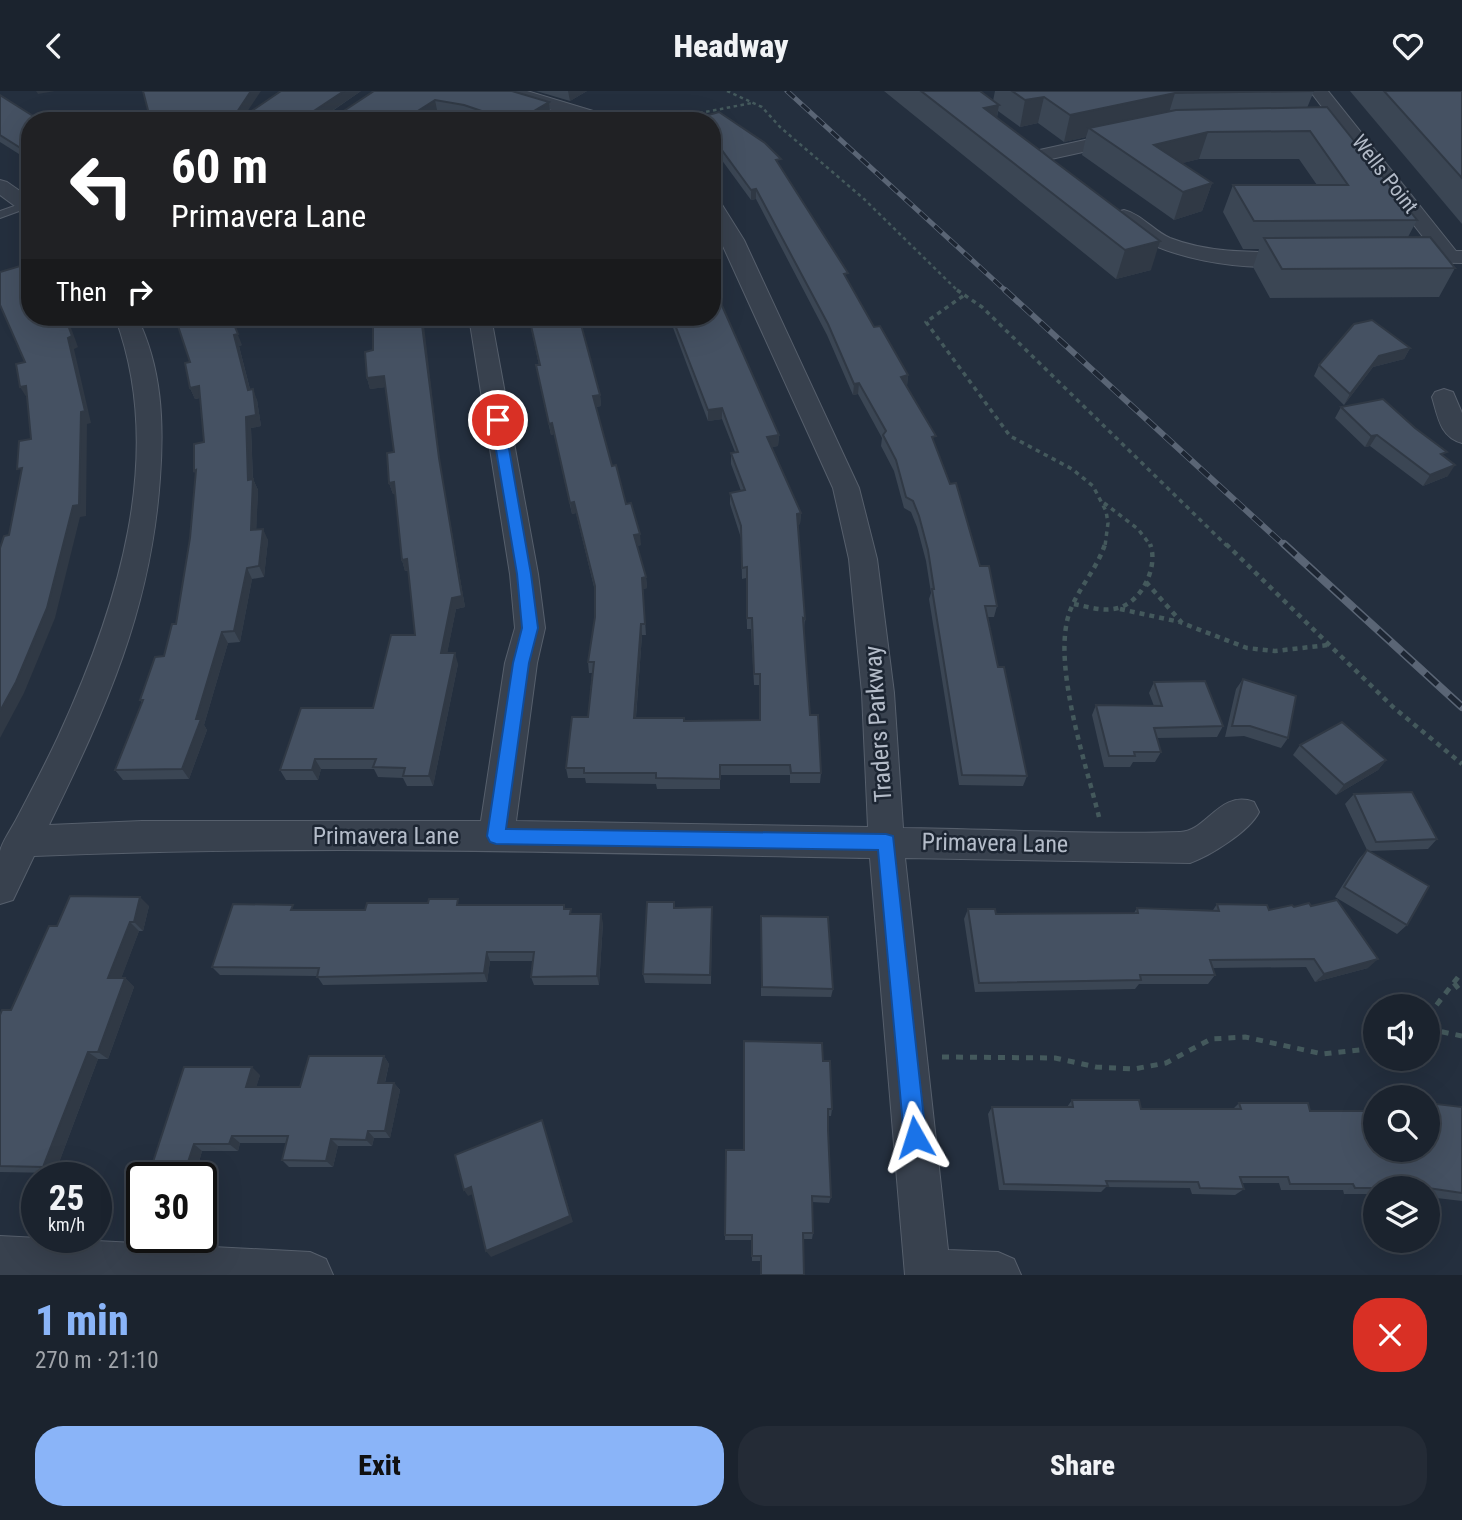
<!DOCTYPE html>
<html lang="en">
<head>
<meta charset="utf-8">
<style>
  :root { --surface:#1b232e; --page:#242b36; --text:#f1f3f6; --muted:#a0a4aa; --line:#39404a; --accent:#8ab4f8 }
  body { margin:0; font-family:"Roboto Condensed",sans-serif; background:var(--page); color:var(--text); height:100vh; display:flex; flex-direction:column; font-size:26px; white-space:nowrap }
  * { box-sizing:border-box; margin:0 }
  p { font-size:23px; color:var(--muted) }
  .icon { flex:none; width:38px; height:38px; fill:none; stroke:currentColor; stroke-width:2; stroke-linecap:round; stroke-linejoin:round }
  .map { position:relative; height:1184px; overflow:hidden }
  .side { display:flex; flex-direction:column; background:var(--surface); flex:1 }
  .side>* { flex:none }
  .top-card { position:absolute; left:21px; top:21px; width:700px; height:214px; border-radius:28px; box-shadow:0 7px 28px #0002,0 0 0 2px var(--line); background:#202124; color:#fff; overflow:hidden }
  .fabs { position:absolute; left:1363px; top:903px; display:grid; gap:14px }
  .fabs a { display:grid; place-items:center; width:77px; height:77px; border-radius:50%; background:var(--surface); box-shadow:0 7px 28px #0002,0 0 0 2px var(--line); font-size:35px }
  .speed { position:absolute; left:21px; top:1071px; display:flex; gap:14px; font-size:35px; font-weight:700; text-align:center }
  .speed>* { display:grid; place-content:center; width:91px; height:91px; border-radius:50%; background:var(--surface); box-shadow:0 7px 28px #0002,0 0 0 2px var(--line); line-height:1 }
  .speed small { font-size:18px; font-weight:400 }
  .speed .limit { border:4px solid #111; border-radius:10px; background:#fff; color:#111 }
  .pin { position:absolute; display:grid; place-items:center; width:60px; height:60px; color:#fff; margin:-30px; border:4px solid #fff; border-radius:50%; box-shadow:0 2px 7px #0007 }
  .me { position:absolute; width:77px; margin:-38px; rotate:354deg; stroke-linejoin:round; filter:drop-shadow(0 0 5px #0008) }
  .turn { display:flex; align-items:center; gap:24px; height:147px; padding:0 35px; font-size:32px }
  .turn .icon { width:91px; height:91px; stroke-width:2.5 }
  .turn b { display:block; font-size:49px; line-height:60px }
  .then { display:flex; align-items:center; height:66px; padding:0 35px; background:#0003; gap:14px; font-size:26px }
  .round { display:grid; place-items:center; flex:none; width:74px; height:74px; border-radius:28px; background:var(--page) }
  .summary { display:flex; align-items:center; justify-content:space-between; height:119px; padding:0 35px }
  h1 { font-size:42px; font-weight:800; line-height:52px; color:var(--accent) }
  .action { display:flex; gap:14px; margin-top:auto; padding:14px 35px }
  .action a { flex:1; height:80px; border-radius:28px; background:var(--accent); color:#111; font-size:28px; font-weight:800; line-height:80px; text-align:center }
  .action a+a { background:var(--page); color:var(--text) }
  header { display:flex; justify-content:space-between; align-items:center; height:91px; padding:0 35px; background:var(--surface); font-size:32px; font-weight:800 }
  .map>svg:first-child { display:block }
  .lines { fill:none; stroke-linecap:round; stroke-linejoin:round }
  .lane-casing { stroke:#565f6c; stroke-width:2 }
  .street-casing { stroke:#565f6c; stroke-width:2 }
  .path-far3 { stroke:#44595c; stroke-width:2.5; stroke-dasharray:3.5 3.5; stroke-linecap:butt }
  .path-far2 { stroke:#44595c; stroke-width:3.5; stroke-dasharray:4.5 4.5; stroke-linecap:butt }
  .path-far1 { stroke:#44595c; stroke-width:4.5; stroke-dasharray:5 5; stroke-linecap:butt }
  .path { stroke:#44595c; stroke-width:5; stroke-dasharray:7 7; stroke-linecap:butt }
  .lane { fill:#38414e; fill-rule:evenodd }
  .street { fill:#38414e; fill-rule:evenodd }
  .rail-far2-casing { stroke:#5a6575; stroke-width:5 }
  .rail-far1-casing { stroke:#5a6575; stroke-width:6 }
  .rail-casing { stroke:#5a6575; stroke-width:8 }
  .rail-far2 { stroke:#1d2633; stroke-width:3.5; stroke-dasharray:10; stroke-linecap:butt }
  .rail-far1 { stroke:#1d2633; stroke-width:4.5; stroke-dasharray:12; stroke-linecap:butt }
  .rail { stroke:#1d2633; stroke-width:5; stroke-dasharray:16; stroke-linecap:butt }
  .wall { fill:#3b4654 }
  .shaded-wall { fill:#303945 }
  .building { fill:#455162; stroke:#303945; stroke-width:2 }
  .route { fill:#1a73e8; stroke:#114b97; stroke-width:2 }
  .labels { text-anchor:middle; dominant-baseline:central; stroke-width:5; stroke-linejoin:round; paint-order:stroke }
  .far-street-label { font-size:21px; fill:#b4bcc9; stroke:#1d2633 }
  .street-label { font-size:24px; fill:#b4bcc9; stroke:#1d2633 }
</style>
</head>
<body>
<header><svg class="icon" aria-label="back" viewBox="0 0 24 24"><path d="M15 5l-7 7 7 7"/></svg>Headway<svg class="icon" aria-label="heart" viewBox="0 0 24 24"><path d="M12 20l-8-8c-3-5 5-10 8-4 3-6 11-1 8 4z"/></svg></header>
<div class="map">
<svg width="1462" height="1184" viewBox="0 0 1462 1184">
  <rect width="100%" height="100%" fill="#242f3e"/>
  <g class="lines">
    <defs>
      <polygon id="lane" points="23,112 30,112 30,116 0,127 0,120"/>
      <g id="street">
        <polygon points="500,0 527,0 613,26 616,30 587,30 503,4"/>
        <polygon points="1310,0 1328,0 1456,160 1462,160 1462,172 1396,171 1393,166 1396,161 1434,160 1341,40 1292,39 1290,35 1292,31 1332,29"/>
        <polygon points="1126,40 1133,42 1135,46 1133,50 1042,70 1032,64 1035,60"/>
        <polygon points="0,89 7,91 30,107 30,123 23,121 0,104"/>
        <path d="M712 107 719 109 744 149 859 397 877 468 894 602 903 737C995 738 1088 744 1180 741 1206 741 1220 698 1254 711L1259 721C1250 740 1210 765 1190 772L905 767 948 1159 998 1161 1014 1168 1021 1184H905L870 767C591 762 312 753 34 765L13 809 0 813C0 797 0 776 0 760 3 749 12 737 17 727 31 700 45 674 58 646 117 518 167 364 115 226H137C162 277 164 331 160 387 151 519 106 617 49 734L142 730H481L505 572 515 537 510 483 469 226H491L538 483 545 537 537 572 516 730 868 736 862 602 849 468 833 397 712 131Z"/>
        <path d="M1124 119C1141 123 1154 140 1170 147 1211 163 1257 161 1300 161L1308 162 1311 167 1308 172C1259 184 1144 169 1114 125L1117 121Z"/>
        <path d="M1444 298 1453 301 1462 322V352C1440 346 1438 326 1432 306L1435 301Z"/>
        <polygon points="0,1145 310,1161 326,1168 333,1184 0,1184"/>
      </g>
    </defs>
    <use href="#lane" class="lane-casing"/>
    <use href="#street" class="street-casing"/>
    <g class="path-far3">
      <polyline points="727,0 762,16 780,36 864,108 959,201"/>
      <polyline points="658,30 752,12"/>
    </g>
    <g class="path-far2">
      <polyline points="957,199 982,216 1227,455"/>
      <polyline points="963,205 926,231 1010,345 1072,378 1093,395 1106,420 1108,432 1105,455"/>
      <polyline points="1104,412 1138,438 1151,455"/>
    </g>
    <g class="path-far1">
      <polyline points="1226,453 1393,616 1462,673"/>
      <polyline points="1146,491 1182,532 1247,557 1275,560 1328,554"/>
      <path d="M1074 513C1088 516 1104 521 1118 517 1142 511 1159 475 1150 453"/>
      <polyline points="1120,518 1180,531"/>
      <path d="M1099 726C1086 673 1051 571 1070 520 1079 496 1097 478 1105 453"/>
    </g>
    <g class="path">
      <polyline points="1454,892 1462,902"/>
      <polyline points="1428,925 1462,881"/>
      <polyline points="1428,938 1462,945"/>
      <polyline points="942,966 1055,967 1096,976 1134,978 1166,972 1211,948 1245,946 1323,963 1376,957"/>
    </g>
    <use href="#lane" class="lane"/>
    <use href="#street" class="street"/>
    <defs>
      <polyline id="rail-far2" points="787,0 1007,201"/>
      <polyline id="rail-far1" points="1005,199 1285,455"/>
      <polyline id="rail" points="1284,453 1462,616"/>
    </defs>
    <use href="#rail-far2" class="rail-far2-casing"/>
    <use href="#rail-far1" class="rail-far1-casing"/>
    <use href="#rail" class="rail-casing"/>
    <use href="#rail-far2" class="rail-far2"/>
    <use href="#rail-far1" class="rail-far1"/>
    <use href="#rail" class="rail"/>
  </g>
  <g class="wall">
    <polygon points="361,0 328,23 339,23 374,0 549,11 550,21 536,30 483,30 466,24 437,19 420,30 142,30 245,25"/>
    <polygon points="536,0 587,0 570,10"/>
    <polygon points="884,0 980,0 993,10 995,0 1314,0 1307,17 1417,129 1408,146 1455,177 1439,206 1270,207 1253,176 1259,158 1243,158 1223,121 1233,94 1317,94 1299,68 1199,68 1182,72 1212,92 1202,120 1174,129 1082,64 1086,46 1064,51 1038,32 1020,36 998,20 997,27 1151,179 1116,188"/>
    <polygon points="1350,0 1462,0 1462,133"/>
    <polygon points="0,4 30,30 30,70 0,51"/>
    <polygon points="712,30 781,76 874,236 908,284 907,295 935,353 980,475 997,515 994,526 988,526 998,576 1027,685 1023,695 959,694 929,508 931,502 926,470 917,436 911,421 904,417 894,380 881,355 882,347 858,303 853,304 827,244 756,108 751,109 721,68 717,69 712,65"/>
    <polygon points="175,226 242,254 239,255 250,298 257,309 261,335 251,337 253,388 258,399 256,439 268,449 264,486 252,488 240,551 228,552 204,634 207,639 189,688 123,689 115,679 142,612 140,609 164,565 176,533 190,447 196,384 194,380 204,351 200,307 195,308 190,297 190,271"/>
    <polygon points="527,226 600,304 601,315 596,316 612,375 641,454 637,455 646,486 647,497 643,498 646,544 642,544 636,627 684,630 760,629 760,594 754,594 751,538 747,538 746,487 742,488 741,447 730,413 730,402 741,400 731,373 731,362 735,361 722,328 708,330 669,226 712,226 779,344 778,355 772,356 801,422 800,433 798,434 805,528 804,538 810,624 821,682 820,692 790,692 790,684 720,684 720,698 657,698 656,693 586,692 585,687 568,687 566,677 588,626 592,582 589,582 588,571 595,526 595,500 576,422 572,423 554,343 551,344 538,285 536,274 539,274 531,237 529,237"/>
    <polygon points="1410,257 1404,268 1373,276 1344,314 1314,285 1319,274"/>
    <polygon points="373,259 441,379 465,516 456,518 447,562 458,573 433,695 407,695 403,687 378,686 374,678 321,678 318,689 286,689 280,679 373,617 415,544 408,480 405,480 402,469 395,403 393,403 389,392 394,361 385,296 370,298 367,287"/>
    <polygon points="1341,316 1444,365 1448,385 1423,395 1370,355 1365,356 1335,327"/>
    <polygon points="1243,588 1288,647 1281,657 1244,645 1225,646 1236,598"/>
    <polygon points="1154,591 1223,635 1217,646 1157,647 1161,661 1155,671 1133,671 1130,676 1104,676 1092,624 1096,614 1154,615 1149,602"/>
    <polygon points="1300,654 1386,669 1378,679 1336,704 1293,664"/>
    <polygon points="1354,703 1437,748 1428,758 1370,760 1407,834 1397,843 1335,806 1359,768 1367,759 1345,713"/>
    <polygon points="1217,813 1269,819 1311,815 1368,877 1315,891 1306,876 1213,877 1215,884 1208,893 1139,893 1135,898 975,901 964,828 968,818 996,823 1134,822 1137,817 1213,819"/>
    <polygon points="460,814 566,818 572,823 603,832 599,894 534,894 531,886 533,870 490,870 487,891 323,894 317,885 220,884 212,876 296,819 365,819"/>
    <polygon points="149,815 143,840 139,840 121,887 125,887 134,896 108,968 98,968 55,1082 0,1081 0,924 11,919 57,835"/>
    <polygon points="712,816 711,893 645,892 643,883 674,817"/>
    <polygon points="761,825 833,898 831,906 761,905"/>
    <polygon points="384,965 389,973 385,992 394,992 400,999 390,1047 374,1047 372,1055 338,1055 333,1076 289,1076 282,1069 286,1052 240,1052 238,1060 202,1060 197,1078 163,1078 153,1071 260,984 256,996 300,996"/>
    <polygon points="823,970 832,1018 831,1025 828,1025 831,1106 829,1112 812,1111 813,1142 812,1148 803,1148 804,1184 761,1184 761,1170 752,1170 752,1149 725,1149 726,1059 743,1059"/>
    <polygon points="1072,1009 1141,1018 1233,1018 1239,1012 1310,1020 1376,1059 1462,1016 1462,1110 1428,1106 1428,1097 1376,1097 1376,1103 1344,1103 1343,1099 1281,1099 1279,1092 1242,1092 1244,1098 1235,1104 1192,1103 1190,1097 1106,1096 1101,1101 999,1099 988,1023 992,1016 1067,1016"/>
  </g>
  <g class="shaded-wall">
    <polygon points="36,0 55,0 38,3"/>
    <polygon points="251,0 261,0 241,30 231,30"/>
    <polygon points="344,0 361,0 317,30 314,20"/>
    <polygon points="568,0 587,0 570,10"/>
    <polygon points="1175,2 1167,28 1089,37 1086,46 1064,51 1070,24"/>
    <polygon points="1044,6 1038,32 1020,36 1025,9"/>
    <polygon points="435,9 437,19 420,30 402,30"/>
    <polygon points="549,11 550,21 536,30 517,30"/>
    <polygon points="999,14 994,41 984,17"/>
    <polygon points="1208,41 1199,68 1152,80 1154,54"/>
    <polygon points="721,58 721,68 717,69 717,59"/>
    <polygon points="1212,92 1202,120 1174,129 1183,101"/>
    <polygon points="756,98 756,108 751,109 751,99"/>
    <polygon points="1160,150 1151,179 1116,188 1125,159"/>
    <polygon points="65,226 67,226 78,256 74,258 91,332 87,333 86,425 80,426 55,527 24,602 0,647 0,620 81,321"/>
    <polygon points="231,226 242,254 239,255 253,310 248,299 234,244"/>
    <polygon points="421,226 423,226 441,379 465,516 456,518 445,573 441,562 439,367"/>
    <polygon points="527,226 529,226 531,237 529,237"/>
    <polygon points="1410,257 1404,268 1373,276 1344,314 1350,303 1379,265"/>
    <polygon points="908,284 907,295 901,286"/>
    <polygon points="384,285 387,296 370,298 367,287"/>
    <polygon points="859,292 858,303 853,304 854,293"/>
    <polygon points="26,295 27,307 20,296"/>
    <polygon points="199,295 204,306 195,308 190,297"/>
    <polygon points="253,298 257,309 261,335 251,337 253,392 253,388 258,399 256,450 251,439 246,326"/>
    <polygon points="600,304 601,315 595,316 593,305"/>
    <polygon points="722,317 722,328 708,330 708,319"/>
    <polygon points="552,332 554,343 551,344 549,333"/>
    <polygon points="779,344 778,355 767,357 767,346"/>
    <polygon points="1377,344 1370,355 1365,356 1371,345"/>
    <polygon points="1455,374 1448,385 1423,395 1430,384"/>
    <polygon points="394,391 397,403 393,403 389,392"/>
    <polygon points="574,411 576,422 572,423 570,412"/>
    <polygon points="801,422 800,433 796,434 797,423"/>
    <polygon points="263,438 268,449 264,486 259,475"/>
    <polygon points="640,443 641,454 635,455 634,444"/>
    <polygon points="407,468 411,479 405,480 402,469"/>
    <polygon points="247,477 252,488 240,551 234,540"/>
    <polygon points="646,486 647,497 643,498 646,544 642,487"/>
    <polygon points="641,533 642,544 635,637 634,627"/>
    <polygon points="222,541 228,552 204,634 207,639 189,688 182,678"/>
    <polygon points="455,562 458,573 433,695 429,685"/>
    <polygon points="315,668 321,678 318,689 312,679"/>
    <polygon points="1386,669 1378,679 1336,704 1344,694"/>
    <polygon points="140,806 149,815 143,840 134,831"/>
    <polygon points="601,823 603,832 599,894 597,885"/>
    <polygon points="130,831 139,840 118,896 108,887"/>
    <polygon points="487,861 490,870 487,891 484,882"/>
    <polygon points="1378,868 1368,877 1315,891 1324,883"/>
    <polygon points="125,887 134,896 108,968 98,961"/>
    <polygon points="88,961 98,968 55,1082 43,1076"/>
    <polygon points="384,965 389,973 383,999 378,992"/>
    <polygon points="252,976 260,984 254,1004 246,996"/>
    <polygon points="394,992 400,999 390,1047 385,1040"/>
    <polygon points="542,1029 573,1131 491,1166 486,1160"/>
    <polygon points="368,1040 374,1047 372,1055 366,1049"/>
    <polygon points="232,1045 240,1052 238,1060 229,1053"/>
    <polygon points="331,1048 338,1055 333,1076 326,1070"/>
    <polygon points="194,1053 202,1060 197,1078 188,1071"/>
    <polygon points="471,1096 475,1102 468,1105 464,1099"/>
  </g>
  <g class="building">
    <polygon points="143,0 251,0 231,30 142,30 150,27"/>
    <polygon points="281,0 344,0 314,20 317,23 339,23 374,0 512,0 549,11 517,30 511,30 464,14 435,9 402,30 237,30"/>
    <polygon points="921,0 980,0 999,14 984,17 1160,150 1125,159"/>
    <polygon points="1012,0 1314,0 1175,2 1070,24 1044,6 1025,9"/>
    <polygon points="1384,0 1462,0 1462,87"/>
    <polygon points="0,4 41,30 30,30 30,63 0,44"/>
    <polygon points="1327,16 1417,129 1254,130 1233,94 1348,94 1310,40 1208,41 1154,54 1212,92 1183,101 1089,37 1176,19"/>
    <polygon points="719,21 765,52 781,68 776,69 848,182 844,183 874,236 880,235 908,284 901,286 936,345 932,346 950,393 956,392 980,475 989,475 997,515 985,515 998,576 1004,576 1027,685 962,684 932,498 934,498 928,459 919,425 913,410 906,406 896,369 883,344 886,340 859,292 854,293 828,233 756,98 751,99 721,58 717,59 712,55 712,30 687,30"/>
    <polygon points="1430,146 1455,177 1282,178 1264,147"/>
    <polygon points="30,172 30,226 65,226 72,245 68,247 85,320 81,321 79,414 73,415 47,517 16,591 0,620 0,457 4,445 9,444 22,377 17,378 19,350 31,348 26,295 20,296 16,273 25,271 0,214 0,181"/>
    <polygon points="712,192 779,344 767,346 801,422 797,423 805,528 803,527 810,624 818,624 821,682 791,682 790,674 720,674 720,688 656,687 656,682 584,682 584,677 566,677 572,626 588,626 594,571 588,571 595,526 595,495 574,411 570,412 552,332 549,333 536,274 540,274 529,226 579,226 600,304 593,305 612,375 616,374 626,413 631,412 640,443 634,444 646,486 642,487 645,533 641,533 634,627 684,627 684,630 760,629 760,583 754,583 752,527 747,527 747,476 742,477 741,435 730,402 745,399 731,362 738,361 722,317 708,319 672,226 712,226"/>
    <polygon points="175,226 231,226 238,243 234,244 248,299 253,298 256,324 246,326 248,389 253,388 251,439 263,438 259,475 247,477 234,540 222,541 196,628 201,628 182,678 115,679 143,609 140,609 155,566 164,565 172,533 176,533 190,447 196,379 194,380 194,353 204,351 199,295 190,297 185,272 190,271"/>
    <polygon points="373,226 421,226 439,367 462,505 452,507 441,562 455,562 429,685 403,685 405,677 373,676 376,668 315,668 312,679 280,679 301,617 373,617 391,544 415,544 407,468 402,469 394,391 389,392 387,362 394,361 384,285 367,287 365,261 373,259"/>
    <polygon points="1372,229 1410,257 1379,265 1350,303 1319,274 1354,233"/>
    <polygon points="1383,308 1415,337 1447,361 1441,363 1455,374 1430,384 1377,344 1371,345 1341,316"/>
    <polygon points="1243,588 1296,605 1288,647 1250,635 1232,635"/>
    <polygon points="1205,590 1223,635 1154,637 1161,661 1134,661 1135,665 1109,665 1096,614 1162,615 1154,591"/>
    <polygon points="1342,631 1386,669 1344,694 1300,654"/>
    <polygon points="1412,701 1437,748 1376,751 1354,703"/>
    <polygon points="1367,759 1429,795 1407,834 1344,796"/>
    <polygon points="70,805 140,806 134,831 130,831 108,887 125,887 98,961 88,961 43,1076 0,1075 0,924 2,919 11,919 49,835 57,835"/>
    <polygon points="429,808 458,808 457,814 564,814 564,818 571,818 570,823 601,823 597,885 531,886 534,861 487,861 484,882 317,886 319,877 212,876 233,813 293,814 291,819 365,819 367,812 428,812"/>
    <polygon points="1337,809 1378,868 1324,883 1314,868 1210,869 1215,884 1140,884 1141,889 979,892 968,818 995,818 996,823 1138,822 1137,817 1219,820 1217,813 1267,814 1269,819 1292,814 1294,816 1309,812 1311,815"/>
    <polygon points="647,811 674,811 674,817 712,816 710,884 643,883"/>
    <polygon points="761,825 828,826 833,898 762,896"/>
    <polygon points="744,950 822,952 823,970 830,970 832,1018 828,1018 828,1039 831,1106 812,1105 813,1142 803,1142 804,1184 761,1184 761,1165 752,1165 752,1144 725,1144 726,1059 744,1059"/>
    <polygon points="309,965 384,965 378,992 394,992 385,1040 368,1040 366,1049 331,1048 326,1070 282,1069 288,1045 232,1045 229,1053 194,1053 188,1071 153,1071 184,976 252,976 246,996 300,996"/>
    <polygon points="1072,1009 1139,1009 1141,1018 1241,1018 1239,1012 1308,1012 1310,1020 1376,1020 1376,1059 1428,1059 1428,1012 1462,1016 1462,1102 1428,1097 1355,1097 1353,1093 1290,1093 1288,1086 1240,1086 1244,1098 1200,1097 1198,1091 1106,1090 1108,1095 1004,1093 992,1016 1073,1016"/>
    <polygon points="542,1029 570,1125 486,1160 471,1096 464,1099 455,1064"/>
  </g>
  <polygon class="route" points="498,325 504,329 531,483 538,537 529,572 506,738 886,743 893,745 926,1046 923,1054 915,1057 908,1054 904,1046 878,759 496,753 490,751 487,745 513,572 522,537 517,483 491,329"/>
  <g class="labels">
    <g class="far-street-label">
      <text transform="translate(1385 83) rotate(52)">Wells Point</text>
    </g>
    <g class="street-label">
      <text transform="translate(878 633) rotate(-94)">Traders Parkway</text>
      <text x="386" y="745">Primavera Lane</text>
      <text transform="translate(995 752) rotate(1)">Primavera Lane</text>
    </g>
  </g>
</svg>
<div class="fabs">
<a><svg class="icon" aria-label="sound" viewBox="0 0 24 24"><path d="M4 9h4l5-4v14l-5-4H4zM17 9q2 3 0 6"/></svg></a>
<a><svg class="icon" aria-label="search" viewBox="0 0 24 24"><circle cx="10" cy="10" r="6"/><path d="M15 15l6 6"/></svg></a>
<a><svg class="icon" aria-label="layers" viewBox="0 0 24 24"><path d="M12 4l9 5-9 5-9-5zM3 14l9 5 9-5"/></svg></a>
</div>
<div class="speed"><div>25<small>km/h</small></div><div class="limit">30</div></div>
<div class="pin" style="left:498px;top:329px;background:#d93025"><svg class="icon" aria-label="arrive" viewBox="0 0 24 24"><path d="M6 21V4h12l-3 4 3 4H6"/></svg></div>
<svg class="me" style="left:915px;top:1046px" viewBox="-20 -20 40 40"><path d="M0-17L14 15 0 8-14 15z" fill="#1a73e8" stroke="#fff" stroke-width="4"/></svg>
<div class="top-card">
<div class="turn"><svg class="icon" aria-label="left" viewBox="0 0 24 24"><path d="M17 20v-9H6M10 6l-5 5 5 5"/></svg><div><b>60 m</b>Primavera Lane</div></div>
<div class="then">Then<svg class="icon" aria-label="right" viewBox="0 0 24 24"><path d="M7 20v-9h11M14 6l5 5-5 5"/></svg></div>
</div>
</div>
<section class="side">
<div class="summary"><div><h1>1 min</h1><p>270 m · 21:10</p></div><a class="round" style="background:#d93025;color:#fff"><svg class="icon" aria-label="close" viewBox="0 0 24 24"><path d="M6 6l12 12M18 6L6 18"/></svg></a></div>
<div class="action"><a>Exit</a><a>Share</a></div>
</section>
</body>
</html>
